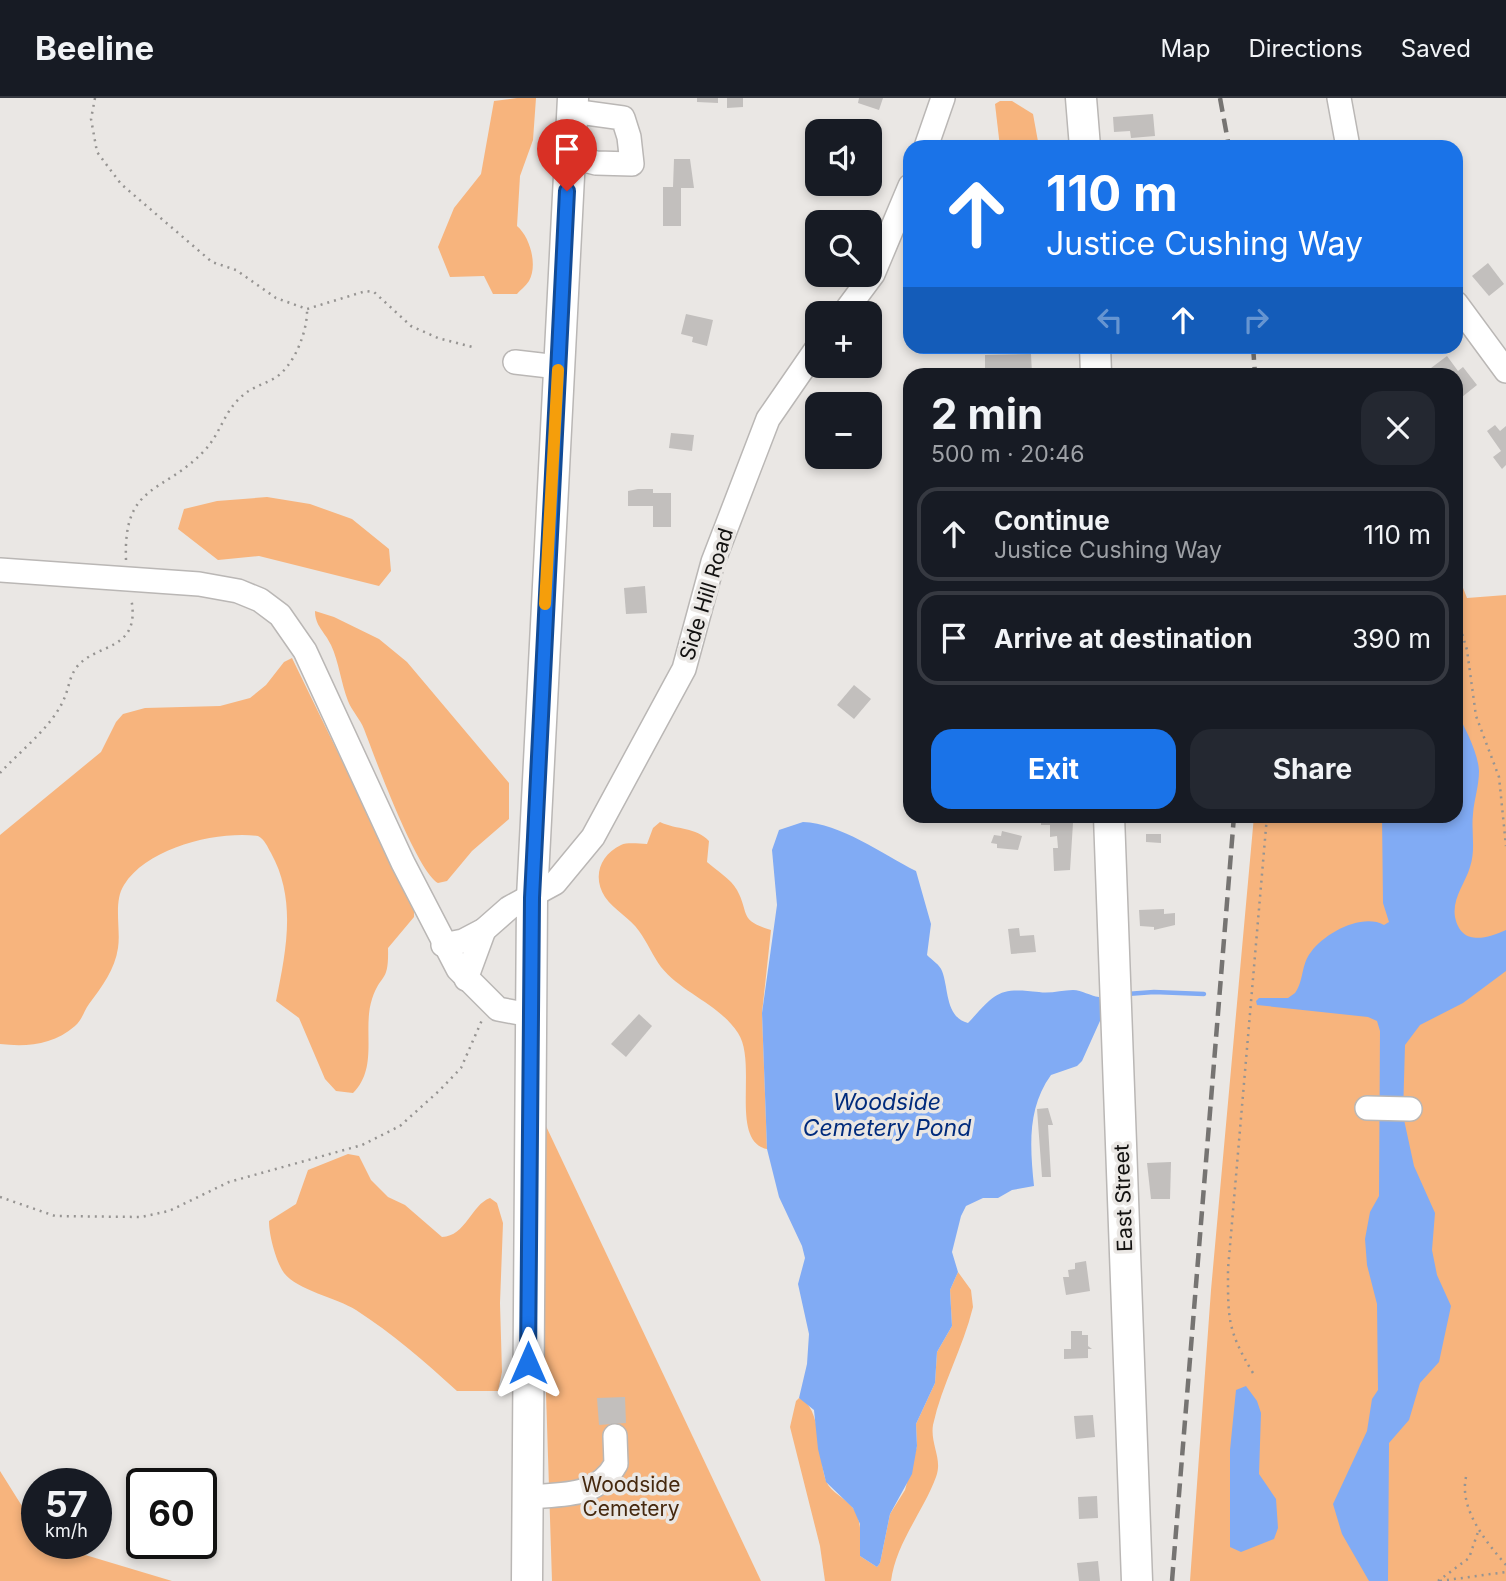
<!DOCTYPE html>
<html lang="en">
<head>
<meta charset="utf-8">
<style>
  :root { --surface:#171b24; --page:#242831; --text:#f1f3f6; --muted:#9ea1a6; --line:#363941; --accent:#1a73e8 }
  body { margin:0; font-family:Inter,sans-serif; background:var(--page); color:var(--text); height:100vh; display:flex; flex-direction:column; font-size:26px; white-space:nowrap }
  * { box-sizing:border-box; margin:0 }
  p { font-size:23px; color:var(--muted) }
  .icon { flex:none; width:38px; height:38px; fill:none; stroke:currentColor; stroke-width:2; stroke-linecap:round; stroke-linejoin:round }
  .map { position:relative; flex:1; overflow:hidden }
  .panel { position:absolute; left:903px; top:270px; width:560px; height:455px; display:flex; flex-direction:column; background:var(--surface); border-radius:21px; box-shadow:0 4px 10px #0003 }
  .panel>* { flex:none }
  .banner { position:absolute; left:903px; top:42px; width:560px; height:214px; border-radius:21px; box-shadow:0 4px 10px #0003; background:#1a73e8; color:#fff; overflow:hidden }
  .controls { position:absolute; left:805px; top:21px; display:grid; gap:14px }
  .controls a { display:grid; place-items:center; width:77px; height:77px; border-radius:14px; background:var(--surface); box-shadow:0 4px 10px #0003; font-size:35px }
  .speed { position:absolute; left:21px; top:1370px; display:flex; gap:14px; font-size:35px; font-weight:700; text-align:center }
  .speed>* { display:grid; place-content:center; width:91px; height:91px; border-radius:50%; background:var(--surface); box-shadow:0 4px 10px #0003; line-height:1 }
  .speed small { font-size:18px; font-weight:400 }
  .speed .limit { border:4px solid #111; border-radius:10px; background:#fff; color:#111 }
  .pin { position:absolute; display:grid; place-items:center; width:60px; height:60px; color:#fff; margin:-72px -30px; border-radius:50% 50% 50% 0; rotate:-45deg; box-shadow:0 0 7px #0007 }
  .pin .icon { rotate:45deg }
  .me { position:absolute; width:77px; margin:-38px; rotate:0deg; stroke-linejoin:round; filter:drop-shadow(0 0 5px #0008) }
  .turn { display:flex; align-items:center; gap:24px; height:147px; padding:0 28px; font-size:32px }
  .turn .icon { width:91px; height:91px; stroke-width:2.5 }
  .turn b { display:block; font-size:49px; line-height:60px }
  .lanes { display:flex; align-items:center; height:66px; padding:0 28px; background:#0003; justify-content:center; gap:35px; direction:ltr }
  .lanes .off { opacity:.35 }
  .round { display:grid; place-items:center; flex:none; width:74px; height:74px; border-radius:21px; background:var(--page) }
  .headline { display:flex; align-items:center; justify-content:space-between; height:119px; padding:0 28px }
  h1 { font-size:42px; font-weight:700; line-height:52px }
  .cta { display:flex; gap:14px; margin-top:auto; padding:14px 28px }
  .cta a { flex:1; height:80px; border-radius:21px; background:var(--accent); color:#fff; font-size:28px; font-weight:700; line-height:80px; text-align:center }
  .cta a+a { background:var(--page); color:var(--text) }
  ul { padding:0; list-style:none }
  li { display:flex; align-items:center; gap:21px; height:94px; margin:0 14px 10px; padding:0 14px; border:4px solid var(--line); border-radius:21px }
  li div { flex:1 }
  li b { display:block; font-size:26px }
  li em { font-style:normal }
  header { display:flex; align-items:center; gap:42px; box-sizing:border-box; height:98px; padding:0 35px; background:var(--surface); border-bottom:2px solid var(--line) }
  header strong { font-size:33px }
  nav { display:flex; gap:38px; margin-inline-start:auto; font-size:24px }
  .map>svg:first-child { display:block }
  .green { fill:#f7b47d }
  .water { fill:#81abf4 }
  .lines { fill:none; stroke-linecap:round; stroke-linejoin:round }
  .stream { stroke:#81abf4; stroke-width:4.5 }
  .building { fill:#c2bfbd }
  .minor-casing { stroke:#bab7b5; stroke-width:26 }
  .major-casing { stroke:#bab7b5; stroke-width:33 }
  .path { stroke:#969492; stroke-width:2.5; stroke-dasharray:2 5; stroke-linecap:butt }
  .minor { stroke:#fff; stroke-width:23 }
  .major { stroke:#fff; stroke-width:30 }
  .rail { stroke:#767472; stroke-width:4.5; stroke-dasharray:14 7; stroke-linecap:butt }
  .route-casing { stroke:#114b97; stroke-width:18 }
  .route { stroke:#1a73e8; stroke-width:12 }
  .slow { stroke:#f59e0b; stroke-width:12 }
  .labels { text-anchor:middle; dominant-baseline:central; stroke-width:7; stroke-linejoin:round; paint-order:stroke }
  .street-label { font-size:21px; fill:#131211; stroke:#eae7e4 }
  .park-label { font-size:21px; fill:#45280e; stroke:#eae7e4 }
  .water-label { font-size:23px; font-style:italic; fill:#002b7c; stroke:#eae7e4 }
</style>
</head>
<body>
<header>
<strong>Beeline</strong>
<nav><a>Map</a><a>Directions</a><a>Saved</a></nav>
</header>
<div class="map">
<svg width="1506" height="1483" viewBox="0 0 1506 1483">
  <rect width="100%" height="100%" fill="#eae7e4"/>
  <g class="green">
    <path d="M517 0H536L533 42 520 78 517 128C530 139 538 167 529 183 526 188 520 192 517 196H493L484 178 450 179 438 149 454 110 481 76 494 3Z"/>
    <polygon points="1000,3 1012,3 1033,16 1039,49 1000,49 995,6"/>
    <polygon points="267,399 310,406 352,421 389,451 391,473 379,488 259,458 218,462 178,431 184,411 217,403"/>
    <polygon points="1456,472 1467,500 1506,497 1506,1483 1190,1483 1211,1192 1254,718 1456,718"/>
    <path d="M315 513 334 519 379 541 407 564 509 685V721L472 753 447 783 438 785C416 772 375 660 364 631 360 621 352 613 348 603 341 585 339 564 331 547 325 534 315 528 315 513Z"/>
    <path d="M292 560 414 811V819L388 850C389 886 381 874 372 901 362 932 379 969 353 995L336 993 325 981 299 920 276 903C286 853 297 802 271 755 267 748 265 742 258 738 217 733 148 749 124 787 113 804 121 831 118 850 115 871 102 889 89 906 84 913 82 922 75 928 53 947 27 949 0 946V737L101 654 116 624 123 616 145 610 220 608 250 600 266 587 284 564Z"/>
    <path d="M660 724C677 732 696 729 709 743L707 764C716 772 731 781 737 792 750 816 738 822 771 832L762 915 767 1051C729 1043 758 965 738 935 719 906 682 895 661 869 653 858 647 844 639 833 630 820 614 812 605 799 592 779 600 757 621 747 628 744 639 746 647 746L653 730Z"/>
    <polygon points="545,1026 761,1483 552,1483 545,1264"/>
    <path d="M348 1056 359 1058 371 1082 388 1099 405 1107 442 1139C466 1138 471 1107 490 1100L497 1105 503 1125 500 1205 502 1274 498 1293H457C424 1263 393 1236 356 1212 337 1200 297 1192 284 1175 276 1163 269 1138 269 1123L296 1106 308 1072Z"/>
    <path d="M958 1174 971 1192 973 1209C963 1250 942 1286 933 1327 930 1346 943 1361 936 1379 923 1414 896 1445 891 1483H825L820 1448 790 1329 796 1303 799 1300C822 1308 818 1360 826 1383 831 1395 846 1400 853 1410 863 1423 860 1442 860 1458L877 1469 880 1465 890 1416 905 1392 917 1348 916 1326 935 1285 937 1254 952 1228 950 1192Z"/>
    <polygon points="0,1373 37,1432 37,1446 62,1446 82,1456 172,1483 0,1483"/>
  </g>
  <g class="water">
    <path d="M1456 613C1465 630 1478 654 1479 673 1479 688 1474 702 1473 716 1471 734 1476 751 1470 769 1465 786 1452 800 1455 819 1461 848 1486 841 1506 832V873L1463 905 1420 927 1405 947 1403 1017 1414 1068 1435 1115 1432 1152 1437 1177 1451 1208 1439 1264 1420 1285 1409 1322 1389 1345 1388 1483H1369L1342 1436 1333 1406 1367 1333 1372 1301 1378 1292 1377 1206 1367 1167 1365 1141 1370 1114 1379 1098 1380 933 1377 923 1368 919 1257 907 1256 903 1259 900H1288L1295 895C1304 883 1301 866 1311 854 1325 835 1362 815 1384 827L1389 824 1383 805 1382 718H1456Z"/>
    <path d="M803 724C840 725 882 756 916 773L931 826 927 857C932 862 940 867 942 873 949 891 945 919 968 925 996 895 997 889 1039 894 1050 896 1062 892 1073 892 1082 892 1090 898 1099 899L1104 914 1082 963 1077 968 1051 977C1027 1010 1030 1049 1034 1088L1012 1092 998 1100H983L966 1108 961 1118 952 1154 958 1174 950 1192 952 1228 937 1254 935 1285 916 1326 917 1348 912 1376 890 1416 880 1465 877 1469 860 1458V1426L853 1410 826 1384 818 1351 814 1312 799 1300 807 1266 809 1236 798 1186 805 1160 802 1148 779 1099 767 1051 762 915 777 807 772 752 779 732Z"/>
    <polygon points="1246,1288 1257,1303 1261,1315 1259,1376 1276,1401 1278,1430 1274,1441 1241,1454 1230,1449 1230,1352 1236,1292"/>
  </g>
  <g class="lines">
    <polyline class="stream" points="1127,896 1154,894 1204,896"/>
  </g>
  <g class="building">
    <polygon points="697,0 718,0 718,5 697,4"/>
    <polygon points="727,0 743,0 743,9 727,10"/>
    <polygon points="859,0 883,0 879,12 858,5"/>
    <polygon points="1153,16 1155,38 1131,40 1130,33 1114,34 1113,19"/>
    <polygon points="674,61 690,61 694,90 681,90 681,128 663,128 663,89 673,89"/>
    <polygon points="1488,165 1504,186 1489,198 1472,178"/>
    <polygon points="686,216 713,222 707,248 692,244 693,239 681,236"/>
    <polygon points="1031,256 1032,276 995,276 995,271 985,271 985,257"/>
    <polygon points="1447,258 1458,273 1463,269 1477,287 1462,299 1456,291 1456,276 1429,276 1427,273"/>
    <polygon points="1495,327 1500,333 1506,328 1506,367 1502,371 1493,359 1501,353 1487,333"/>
    <polygon points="671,335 694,337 692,353 669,350"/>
    <polygon points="638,391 653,391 653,395 671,395 671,429 653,429 653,408 628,408 628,393"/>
    <polygon points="645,488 647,515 626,516 624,490"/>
    <polygon points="854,587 871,601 854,621 837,607"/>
    <polygon points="1041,718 1067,718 1067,725 1073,725 1070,772 1054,773 1053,750 1058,750 1057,738 1050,739 1050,727 1041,727"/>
    <polygon points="1002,733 1022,738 1018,752 997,750 997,746 991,745 994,737 1001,738"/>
    <polygon points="1146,736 1161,736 1161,745 1146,744"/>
    <polygon points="1164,811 1164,816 1175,815 1175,827 1154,832 1154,829 1140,828 1139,812"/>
    <polygon points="1019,830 1020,838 1034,837 1036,854 1011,856 1008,831"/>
    <polygon points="639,916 652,928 626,959 611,946"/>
    <polygon points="1048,1010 1053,1027 1048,1027 1051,1079 1042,1079 1037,1011"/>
    <polygon points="1171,1064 1170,1101 1151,1101 1147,1065"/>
    <polygon points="1086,1163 1090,1193 1066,1197 1063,1179 1069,1179 1068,1172 1075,1171 1075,1165"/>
    <polygon points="1071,1233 1082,1233 1082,1237 1088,1237 1088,1248 1092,1251 1088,1251 1088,1260 1064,1261 1064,1251 1071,1251"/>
    <polygon points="625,1299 626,1325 599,1327 597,1300"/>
    <polygon points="1093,1317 1095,1339 1076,1341 1074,1318"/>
    <polygon points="1097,1398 1098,1420 1079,1421 1078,1399"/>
    <polygon points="1098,1463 1100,1483 1079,1483 1077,1465"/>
  </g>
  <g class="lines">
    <defs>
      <g id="minor">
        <polyline points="1339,0 1348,49"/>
        <polyline points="926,49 943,0"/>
        <polyline points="569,58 596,65 632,66 629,39 623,20 572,13"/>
        <polyline points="1456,205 1506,273"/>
        <polyline points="844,215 873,176 910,88"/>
        <polyline points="515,264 558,269"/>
        <polyline points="0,472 199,486 238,493 260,502 280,517 305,553 403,765 458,871 498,911 530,917"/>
        <polyline points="443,847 463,843 484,832 509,810 555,785 593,739 684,571 713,464 768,321 817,250"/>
        <polyline points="466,881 484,832"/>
        <polyline points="1367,1010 1410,1011"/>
        <path d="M528 1399C562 1396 597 1400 616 1366L615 1338"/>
      </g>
      <g id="major">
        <polyline points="1081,0 1085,49"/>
        <polyline points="1095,248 1096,276"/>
        <polyline points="1109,718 1137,1483"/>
        <polyline points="527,1483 532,800 573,0"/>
      </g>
    </defs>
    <use href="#minor" class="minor-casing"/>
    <use href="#major" class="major-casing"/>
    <g class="path">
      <polyline points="95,0 91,21 97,54 121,86 212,164 236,172 276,200 307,211 366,193 374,194 411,228 438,240 476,250"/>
      <path d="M126 462C123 384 163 397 205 352 220 336 224 314 241 299 250 290 262 287 273 281 294 270 308 232 307 211"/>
      <polyline points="1456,516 1467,552 1476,618 1499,679 1506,748"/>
      <path d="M0 675C20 653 52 629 64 601 69 590 69 580 76 570 95 544 142 555 131 500"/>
      <polyline points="0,1099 55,1118 141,1119 169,1113 229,1084 362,1047 400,1028 440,992 461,970 482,922"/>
      <path d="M1253 1275C1227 1232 1228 1220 1228 1171L1267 718"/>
      <path d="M1466 1379C1459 1411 1486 1444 1506 1467"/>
      <polyline points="1438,1483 1469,1460 1479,1431"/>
      <polyline points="1440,1483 1506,1474"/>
    </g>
    <use href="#minor" class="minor"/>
    <use href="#major" class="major"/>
    <g class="rail">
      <polyline points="1220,0 1229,49"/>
      <polyline points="1253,248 1255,276"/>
      <polyline points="1172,1483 1234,718"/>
    </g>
  </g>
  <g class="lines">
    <defs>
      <polyline id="route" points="528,1265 532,800 567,93"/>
    </defs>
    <use href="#route" class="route-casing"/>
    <use href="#route" class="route"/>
    <polyline class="slow" points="545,506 558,272"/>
  </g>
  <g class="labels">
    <g class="street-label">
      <text transform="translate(706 496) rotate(-73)">Side Hill Road</text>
      <text transform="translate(1123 1100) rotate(-92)">East Street</text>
    </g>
    <g class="park-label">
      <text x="631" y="1386">Woodside<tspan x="631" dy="24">Cemetery</tspan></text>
    </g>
    <g class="water-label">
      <text x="887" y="1004">Woodside<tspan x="887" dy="26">Cemetery Pond</tspan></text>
    </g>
  </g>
</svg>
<div class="controls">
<a><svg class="icon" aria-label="sound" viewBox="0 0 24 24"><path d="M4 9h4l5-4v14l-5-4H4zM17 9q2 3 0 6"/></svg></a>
<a><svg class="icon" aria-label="search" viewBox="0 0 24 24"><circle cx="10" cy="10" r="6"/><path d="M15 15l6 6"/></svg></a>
<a>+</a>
<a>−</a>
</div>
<div class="speed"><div>57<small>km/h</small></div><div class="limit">60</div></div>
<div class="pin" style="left:567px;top:93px;background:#d93025"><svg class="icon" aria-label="arrive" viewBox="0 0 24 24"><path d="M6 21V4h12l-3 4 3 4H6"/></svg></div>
<svg class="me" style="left:528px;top:1265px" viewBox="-20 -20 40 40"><path d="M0-17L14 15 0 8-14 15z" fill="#1a73e8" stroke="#fff" stroke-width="4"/></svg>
<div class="banner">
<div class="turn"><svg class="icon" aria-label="ahead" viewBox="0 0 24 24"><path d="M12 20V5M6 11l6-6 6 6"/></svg><div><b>110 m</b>Justice Cushing Way</div></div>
<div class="lanes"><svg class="icon off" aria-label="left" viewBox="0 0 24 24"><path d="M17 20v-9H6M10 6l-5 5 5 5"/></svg><svg class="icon" aria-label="ahead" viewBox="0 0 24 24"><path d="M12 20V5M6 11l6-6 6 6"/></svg><svg class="icon off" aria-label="right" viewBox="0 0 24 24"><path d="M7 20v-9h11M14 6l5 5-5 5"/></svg></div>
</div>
<section class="panel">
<div class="headline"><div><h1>2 min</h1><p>500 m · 20:46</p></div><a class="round"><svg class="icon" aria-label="close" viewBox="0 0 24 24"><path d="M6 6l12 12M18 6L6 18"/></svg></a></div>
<ul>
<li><svg class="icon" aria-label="ahead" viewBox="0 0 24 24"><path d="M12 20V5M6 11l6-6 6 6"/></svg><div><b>Continue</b><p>Justice Cushing Way</p></div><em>110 m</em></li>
<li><svg class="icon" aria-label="arrive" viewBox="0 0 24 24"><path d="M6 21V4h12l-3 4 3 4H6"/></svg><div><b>Arrive at destination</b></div><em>390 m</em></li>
</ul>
<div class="cta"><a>Exit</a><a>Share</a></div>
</section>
</div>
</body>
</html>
